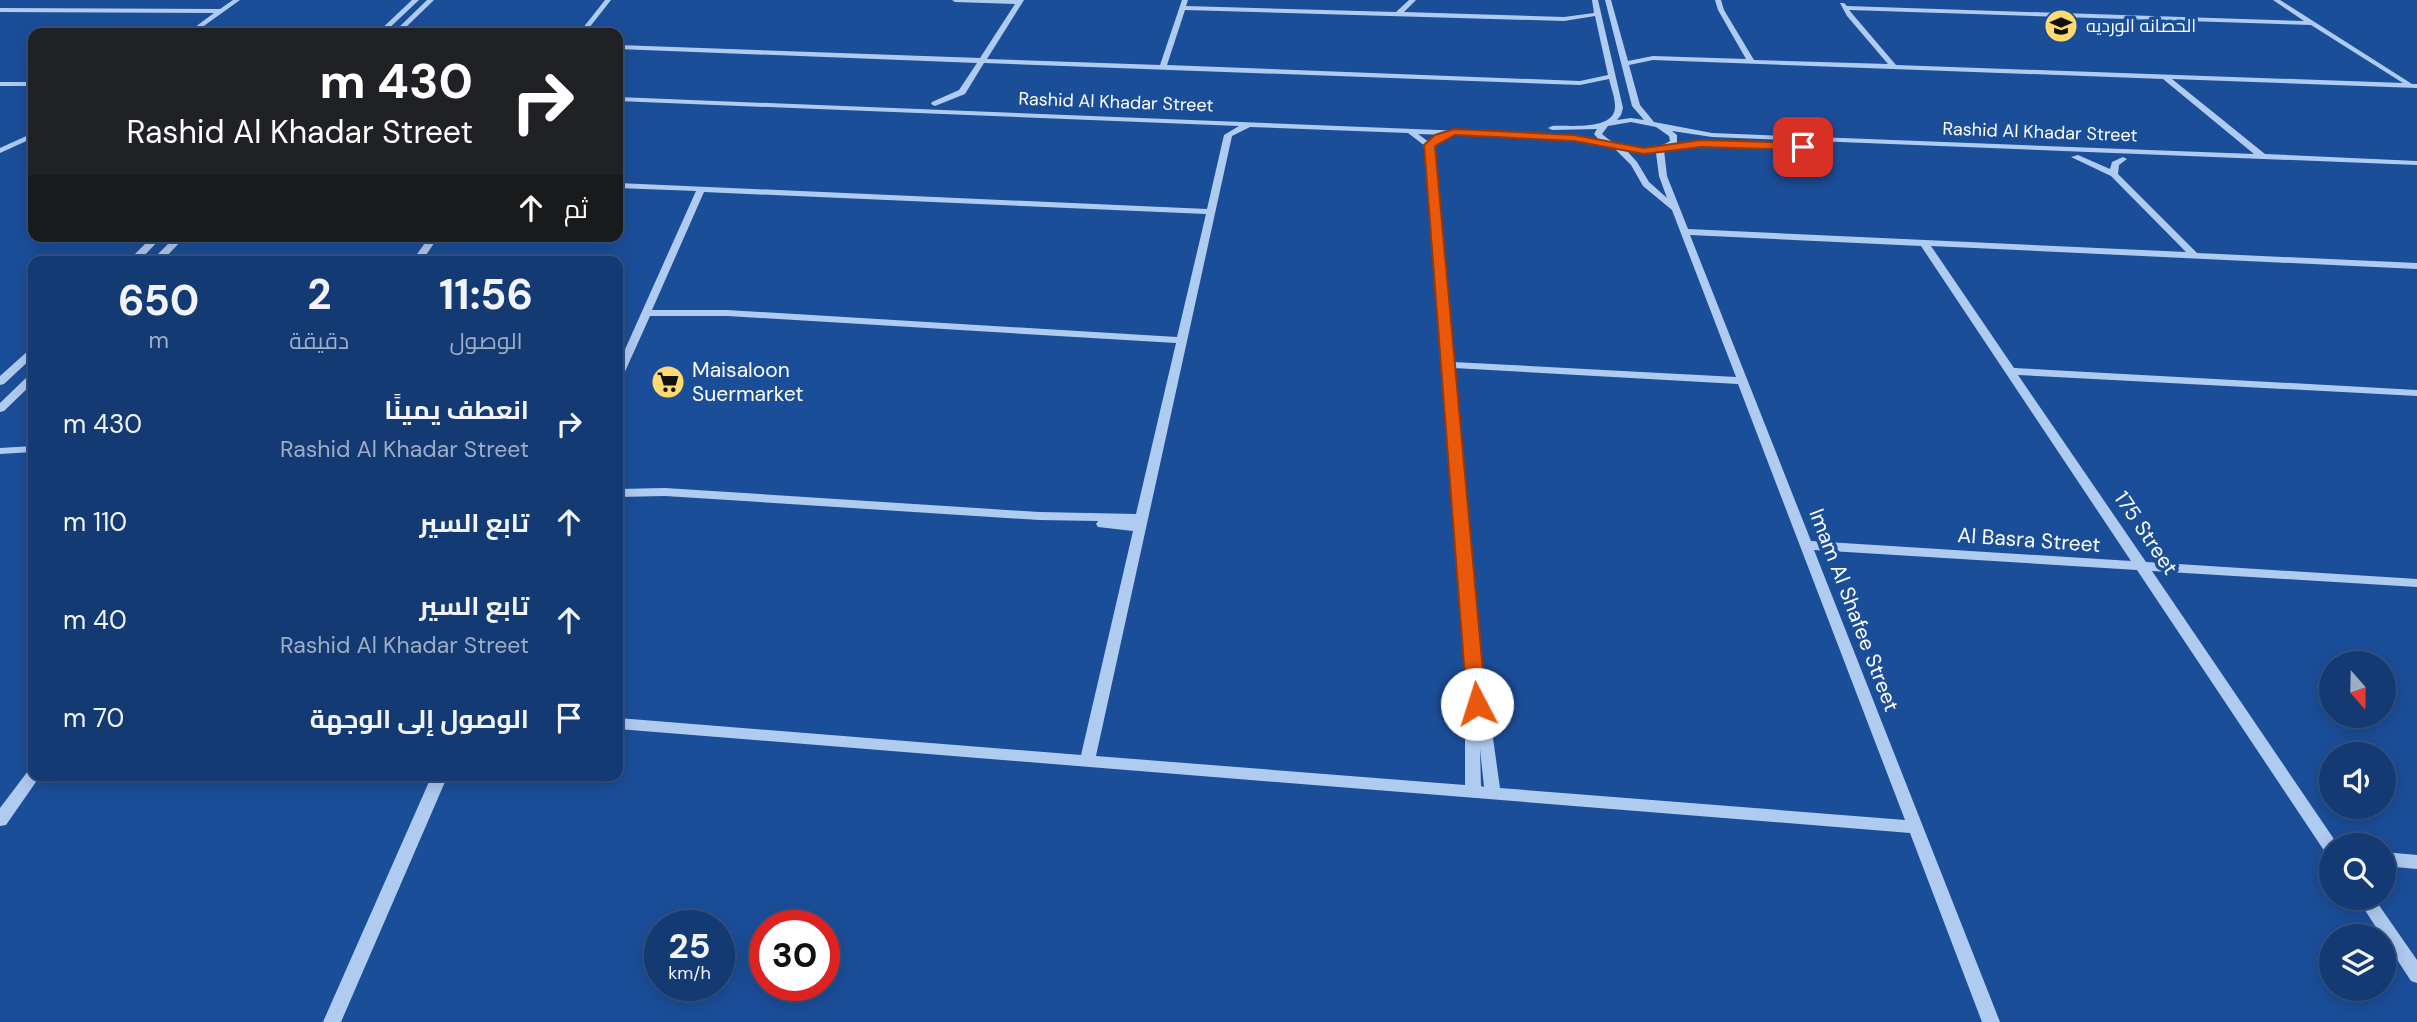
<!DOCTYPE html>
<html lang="ar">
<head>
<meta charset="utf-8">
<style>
  :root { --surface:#143a73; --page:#1d4178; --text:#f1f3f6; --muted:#9dadc4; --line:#335485 }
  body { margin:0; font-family:"DM Sans",Cairo,sans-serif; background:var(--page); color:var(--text); direction:rtl; height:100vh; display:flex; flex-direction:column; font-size:26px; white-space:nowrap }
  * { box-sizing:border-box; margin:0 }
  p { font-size:23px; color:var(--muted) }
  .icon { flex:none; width:38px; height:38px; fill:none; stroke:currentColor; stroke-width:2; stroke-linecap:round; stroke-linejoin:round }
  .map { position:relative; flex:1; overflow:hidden; direction:ltr }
  .details { position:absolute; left:28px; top:256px; width:595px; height:525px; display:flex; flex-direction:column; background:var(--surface); border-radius:14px; box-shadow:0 4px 18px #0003,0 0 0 2px var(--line); direction:rtl }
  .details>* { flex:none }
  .top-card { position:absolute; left:28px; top:28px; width:595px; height:214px; border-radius:14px; box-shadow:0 4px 18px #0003,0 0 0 2px var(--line); direction:rtl; background:#202124; color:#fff; overflow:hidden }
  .needle { width:46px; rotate:160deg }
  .tools { position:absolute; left:2319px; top:651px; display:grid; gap:14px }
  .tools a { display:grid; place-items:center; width:77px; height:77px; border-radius:50%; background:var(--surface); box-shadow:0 4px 18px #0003,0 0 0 2px var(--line); font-size:35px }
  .speed { position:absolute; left:644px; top:910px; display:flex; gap:14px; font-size:35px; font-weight:700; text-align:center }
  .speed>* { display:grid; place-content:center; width:91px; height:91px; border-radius:50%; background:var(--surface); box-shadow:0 4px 18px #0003,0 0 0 2px var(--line); line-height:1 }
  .speed small { font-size:18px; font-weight:400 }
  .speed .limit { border:10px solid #d22; background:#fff; color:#111 }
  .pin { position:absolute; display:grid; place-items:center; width:60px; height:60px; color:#fff; margin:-30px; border-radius:14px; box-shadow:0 4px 10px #0006 }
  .me { position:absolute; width:77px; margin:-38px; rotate:355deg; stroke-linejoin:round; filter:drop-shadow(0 0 5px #0008) }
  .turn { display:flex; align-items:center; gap:24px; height:147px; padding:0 35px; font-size:32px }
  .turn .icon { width:91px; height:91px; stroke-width:2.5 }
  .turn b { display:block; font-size:49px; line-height:60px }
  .then { display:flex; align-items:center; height:66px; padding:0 35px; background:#0003; gap:14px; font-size:26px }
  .eta { display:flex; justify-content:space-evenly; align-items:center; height:119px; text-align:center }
  .eta b { font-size:42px; font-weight:700; line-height:49px }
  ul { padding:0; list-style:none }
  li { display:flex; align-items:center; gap:21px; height:98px; padding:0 35px }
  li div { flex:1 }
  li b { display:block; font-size:26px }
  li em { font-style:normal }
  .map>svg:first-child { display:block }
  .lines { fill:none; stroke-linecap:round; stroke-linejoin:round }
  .minor { fill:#b0cbf0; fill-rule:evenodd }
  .route { fill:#ea580c; stroke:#983908; stroke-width:2 }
  .labels { text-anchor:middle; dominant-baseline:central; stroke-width:7; stroke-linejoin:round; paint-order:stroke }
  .far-poi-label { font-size:18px; fill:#fff; stroke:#1b4e99; text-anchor:start }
  .far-street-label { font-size:18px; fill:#fff; stroke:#1b4e99 }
  .poi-label { font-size:21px; fill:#fff; stroke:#1b4e99; text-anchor:start }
  .street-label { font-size:21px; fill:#fff; stroke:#1b4e99 }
</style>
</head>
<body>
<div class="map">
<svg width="2417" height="1022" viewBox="0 0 2417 1022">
  <rect width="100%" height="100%" fill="#1b4e99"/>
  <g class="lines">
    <g class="minor">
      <polygon points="233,0 240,0 194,33 187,33 214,13 0,12 0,8 220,9"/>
      <polygon points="412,0 419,0 384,33 377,33"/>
      <polygon points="427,0 434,0 400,33 393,33"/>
      <polygon points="605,0 611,0 585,33 579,33"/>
      <path d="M952 0H1024L987 59 1160 65 1182 0H1188L1186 6 1396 12 1409 0H1416L1404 12 1564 17 1594 13 1592 0H1598L1623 108 1621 115 1617 120 1631 118 1644 120 1632 106 1605 0H1611L1628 61 1653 56 1746 59 1718 10 1715 0H1721L1724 10 1754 60 1888 64 1847 16 1840 3H1844L1847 6 2304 21 2273 0H2280L2412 84H2417V88L2172 79 2265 154 2417 161V165L1712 137 1672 131 1677 135V143L1737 142 1741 144 1737 146 1670 148 1664 150 1667 176 1688 229 2186 252 2111 176 2071 157 2078 155 2110 169 2112 162 2123 157 2127 159 2119 165 2118 174 2197 253 2417 263V269L1931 246 2014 368 2417 390V396L2018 375 2146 562 2417 579V587L2152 571 2338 845H2331V854L2325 852 2137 570 1814 550 2000 1022H1982L1910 833 618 729V718L1081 755 1133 531 1098 527 1096 524 1098 521 1039 520 665 496 618 497V489L665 488 1039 512 1136 514 1176 343 727 316H650L623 376 618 379V365L696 191 618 188V183L1207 209 1224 135 1239 126 618 101V97L1562 135 1600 141 1594 134 1597 129 1552 130 1548 128 1552 126C1569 125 1616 131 1615 106 1615 98 1611 87 1609 79L1580 85 984 63 965 94 935 106 931 104 932 102 959 90 977 63 618 49V45L980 58 1015 4 955 2ZM1185 10 1564 21 1595 16 1608 75 1580 81 1167 65ZM1849 10 2311 25 2403 83 1896 65ZM1653 60 2163 79 2254 154 1712 133 1654 122 1640 105 1629 65ZM1631 122 1656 127 1669 136 1670 141C1649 154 1620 151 1602 134L1608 126ZM1250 127 1408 133 1425 146 1470 704 1465 729V785L1096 756 1232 136ZM1418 134 1562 139 1615 149 1631 165 1643 186 1672 210 1736 377 1453 362 1433 145ZM1628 152 1656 153 1659 176 1667 198 1649 182 1637 162ZM704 192 1206 214 1177 337 727 310H652ZM1690 235 1921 246 2131 561 1811 541ZM1454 368 1738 384 1905 820 1500 788 1492 731 1484 704ZM1480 749 1484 787 1481 786Z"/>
      <rect x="0" y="82" width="33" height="4"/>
      <polygon points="33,133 33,138 0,153 0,148"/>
      <polygon points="153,236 163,236 139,261 128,261"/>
      <polygon points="176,236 186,236 162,261 151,261"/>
      <polygon points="430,236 439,236 422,261 412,261"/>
      <polygon points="33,349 33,357 4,384 0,385 0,376 29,350"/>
      <polygon points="33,374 33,383 4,411 0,412 0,403 29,375"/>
      <polygon points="33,446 33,452 0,454 0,448"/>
      <polygon points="33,769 33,775 40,775 38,779 6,825 0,826 0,808 28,771"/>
      <polygon points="432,775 448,775 341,1022 323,1022"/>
      <polygon points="2384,852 2417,855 2417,869 2384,866"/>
      <polygon points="2357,898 2374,898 2417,960 2417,983 2411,981"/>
    </g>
  </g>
  <polygon class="route" points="1454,129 1574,135 1644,148 1701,140 1803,143 1808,147 1803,150 1701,147 1644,154 1574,141 1455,135 1435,146 1486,704 1483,709 1470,709 1467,704 1424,145 1435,135"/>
  <defs>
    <symbol id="school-disc" viewBox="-11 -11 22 22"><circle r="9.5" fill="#ffda6f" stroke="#1b4e99"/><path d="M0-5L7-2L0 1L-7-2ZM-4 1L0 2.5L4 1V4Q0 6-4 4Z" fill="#111"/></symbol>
    <symbol id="supermarket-disc" viewBox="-11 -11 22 22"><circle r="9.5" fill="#ffda6f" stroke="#1b4e99"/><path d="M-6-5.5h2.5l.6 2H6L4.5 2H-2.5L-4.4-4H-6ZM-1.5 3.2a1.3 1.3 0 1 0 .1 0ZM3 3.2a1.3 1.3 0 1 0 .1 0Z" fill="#111"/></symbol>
  </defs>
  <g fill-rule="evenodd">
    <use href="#school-disc" x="2042" y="7" width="38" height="38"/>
    <use href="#supermarket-disc" x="649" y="363" width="38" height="38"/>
  </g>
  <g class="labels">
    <g class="far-poi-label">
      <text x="2086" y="26">الحصانه الورديه</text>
    </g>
    <g class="far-street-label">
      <text transform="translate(1116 102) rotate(2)">Rashid Al Khadar Street</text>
      <text transform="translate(2040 132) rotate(2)">Rashid Al Khadar Street</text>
    </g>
    <g class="poi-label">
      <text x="692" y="370">Maisaloon<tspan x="692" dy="24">Suermarket</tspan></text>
    </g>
    <g class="street-label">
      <text transform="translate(2146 533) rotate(56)">175 Street</text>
      <text transform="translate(2029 540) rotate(4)">Al Basra Street</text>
      <text transform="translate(1854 610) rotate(69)">Imam Al Shafee Street</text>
    </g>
  </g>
</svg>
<div class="tools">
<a><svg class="needle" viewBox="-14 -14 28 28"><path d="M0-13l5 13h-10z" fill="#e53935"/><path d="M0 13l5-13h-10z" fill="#9dadc4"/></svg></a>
<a><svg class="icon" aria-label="sound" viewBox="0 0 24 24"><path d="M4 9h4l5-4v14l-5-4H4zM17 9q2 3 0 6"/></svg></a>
<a><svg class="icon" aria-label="search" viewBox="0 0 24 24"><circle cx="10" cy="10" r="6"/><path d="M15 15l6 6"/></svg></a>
<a><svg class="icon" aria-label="layers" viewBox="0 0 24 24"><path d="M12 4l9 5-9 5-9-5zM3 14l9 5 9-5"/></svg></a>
</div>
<div class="speed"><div>25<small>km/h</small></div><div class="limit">30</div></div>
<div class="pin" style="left:1803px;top:147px;background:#d93025"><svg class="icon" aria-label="arrive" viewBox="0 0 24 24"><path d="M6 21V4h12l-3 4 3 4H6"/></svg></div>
<svg class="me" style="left:1477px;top:704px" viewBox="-20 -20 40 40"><circle r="19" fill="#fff"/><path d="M0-13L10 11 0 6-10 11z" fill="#ea580c"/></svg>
<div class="top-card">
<div class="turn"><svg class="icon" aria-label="right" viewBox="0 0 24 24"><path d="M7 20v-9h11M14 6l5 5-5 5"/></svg><div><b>430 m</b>Rashid Al Khadar Street</div></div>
<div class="then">ثم<svg class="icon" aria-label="ahead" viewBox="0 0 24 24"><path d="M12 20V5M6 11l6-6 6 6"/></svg></div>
</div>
<section class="details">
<div class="eta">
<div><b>11:56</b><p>الوصول</p></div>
<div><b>2</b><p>دقيقة</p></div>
<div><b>650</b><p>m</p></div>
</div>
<ul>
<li><svg class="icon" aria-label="right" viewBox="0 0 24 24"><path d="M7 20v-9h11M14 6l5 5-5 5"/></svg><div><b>انعطف يمينًا</b><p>Rashid Al Khadar Street</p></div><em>430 m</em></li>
<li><svg class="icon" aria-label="ahead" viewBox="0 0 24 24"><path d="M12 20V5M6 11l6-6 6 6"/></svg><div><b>تابع السير</b></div><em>110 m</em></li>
<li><svg class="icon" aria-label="ahead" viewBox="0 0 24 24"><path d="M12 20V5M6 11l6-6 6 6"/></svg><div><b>تابع السير</b><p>Rashid Al Khadar Street</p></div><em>40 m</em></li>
<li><svg class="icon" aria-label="arrive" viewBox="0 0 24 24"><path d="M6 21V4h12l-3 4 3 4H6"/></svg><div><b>الوصول إلى الوجهة</b></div><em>70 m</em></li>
</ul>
</section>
</div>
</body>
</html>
